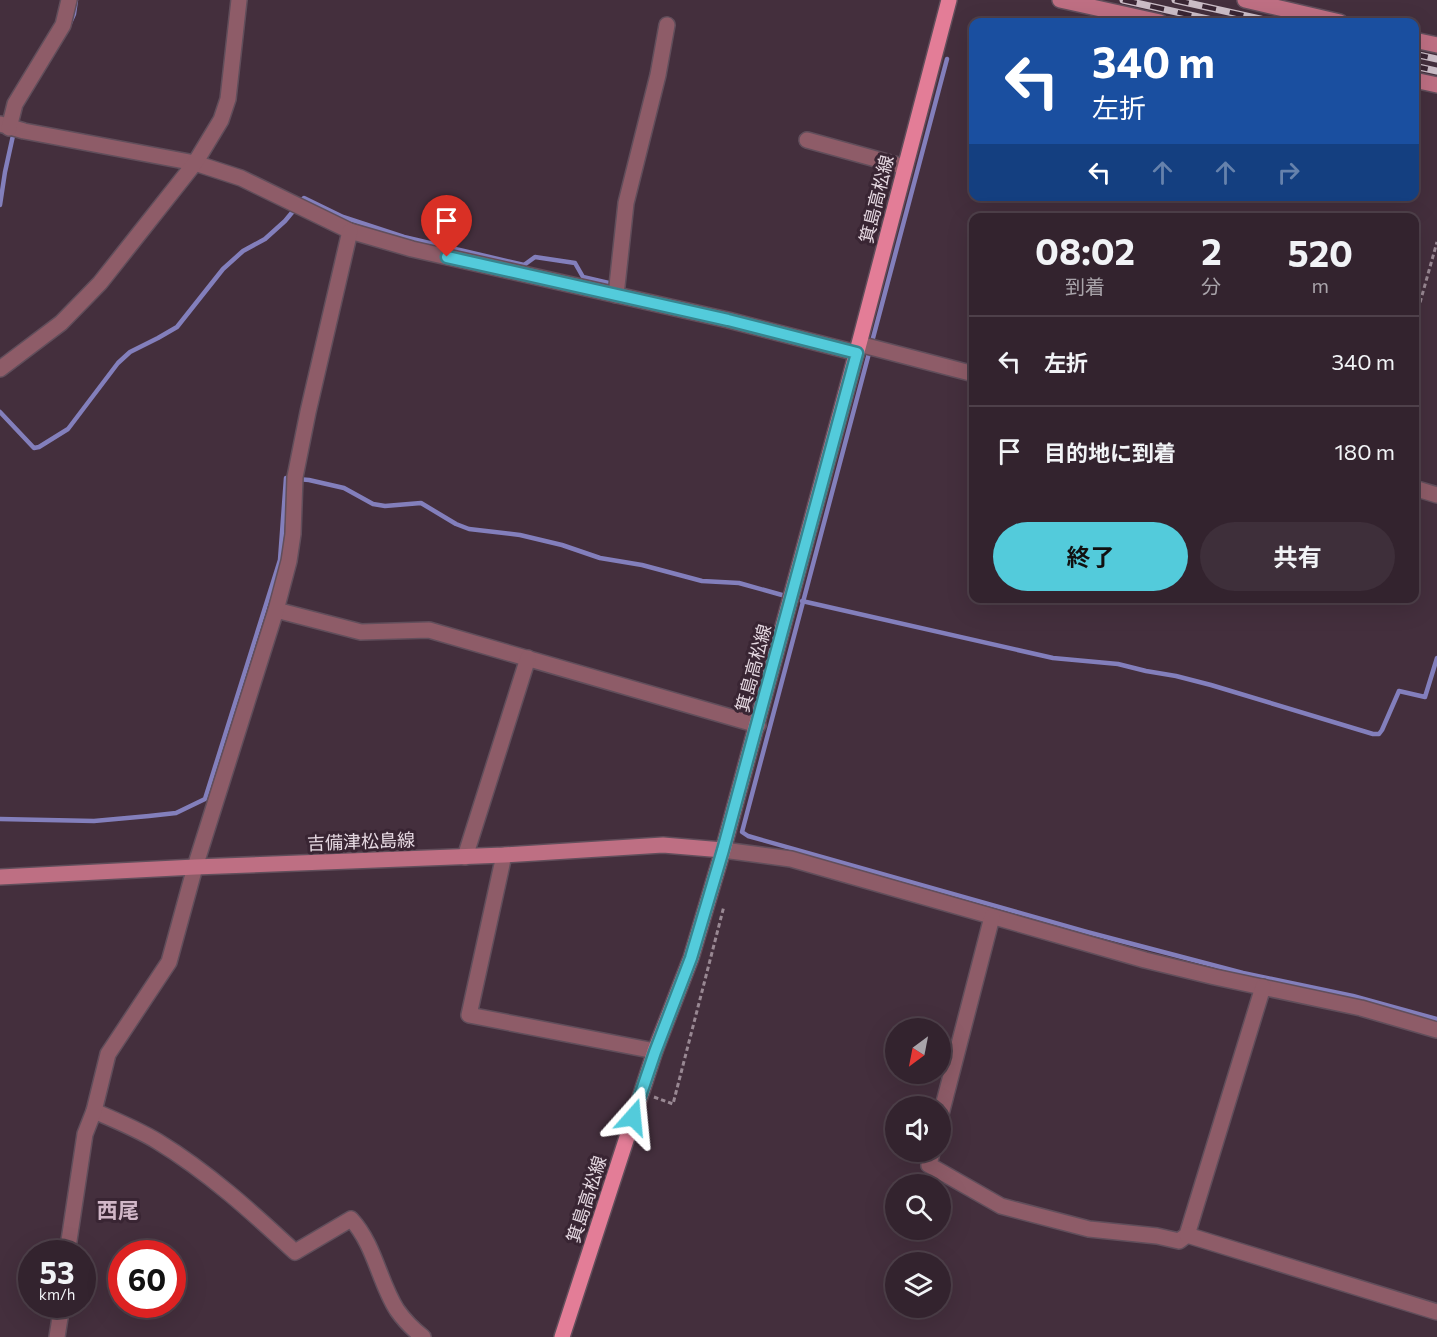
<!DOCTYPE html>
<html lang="ja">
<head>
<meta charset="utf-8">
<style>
  :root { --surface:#33232e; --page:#3e2f3a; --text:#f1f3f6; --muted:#a9a4aa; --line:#4e404a; --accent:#53cbdb }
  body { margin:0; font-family:Commissioner,"Noto Sans JP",sans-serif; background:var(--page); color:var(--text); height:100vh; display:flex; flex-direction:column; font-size:22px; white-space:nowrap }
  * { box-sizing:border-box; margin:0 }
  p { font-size:20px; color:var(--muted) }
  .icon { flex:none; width:33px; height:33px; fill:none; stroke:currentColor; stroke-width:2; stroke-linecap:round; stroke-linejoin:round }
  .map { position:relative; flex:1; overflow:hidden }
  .panel { position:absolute; left:969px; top:213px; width:450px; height:390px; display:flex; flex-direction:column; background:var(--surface); border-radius:12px; box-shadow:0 6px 24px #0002,0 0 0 2px var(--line) }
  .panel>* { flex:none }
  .banner { position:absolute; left:969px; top:18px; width:450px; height:183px; border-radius:12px; box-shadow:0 6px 24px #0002,0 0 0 2px var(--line); background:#1a4fa0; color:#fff; overflow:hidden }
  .needle { width:39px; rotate:212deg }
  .tools { position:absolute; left:885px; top:1018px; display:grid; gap:12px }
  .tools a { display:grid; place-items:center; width:66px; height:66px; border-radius:50%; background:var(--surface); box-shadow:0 6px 24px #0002,0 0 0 2px var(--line); font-size:30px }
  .speed { position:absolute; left:18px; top:1240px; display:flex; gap:12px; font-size:30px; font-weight:700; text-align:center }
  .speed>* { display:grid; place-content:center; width:78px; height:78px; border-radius:50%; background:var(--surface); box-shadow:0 6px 24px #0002,0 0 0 2px var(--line); line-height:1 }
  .speed small { font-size:15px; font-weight:400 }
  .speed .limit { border:9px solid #d22; background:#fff; color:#111 }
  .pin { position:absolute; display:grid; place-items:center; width:51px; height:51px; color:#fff; margin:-62px -26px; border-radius:50% 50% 50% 0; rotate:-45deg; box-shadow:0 0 6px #0007 }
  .pin .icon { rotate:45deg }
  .me { position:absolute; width:66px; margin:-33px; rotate:18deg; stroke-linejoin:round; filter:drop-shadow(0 0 4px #0008) }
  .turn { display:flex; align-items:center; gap:21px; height:126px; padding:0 24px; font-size:27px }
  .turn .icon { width:78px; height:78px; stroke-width:2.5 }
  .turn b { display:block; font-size:42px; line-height:51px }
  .lanes { display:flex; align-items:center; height:57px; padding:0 24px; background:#0003; justify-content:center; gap:30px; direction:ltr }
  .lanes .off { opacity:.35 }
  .eta { display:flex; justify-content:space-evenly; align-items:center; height:102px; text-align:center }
  .eta b { font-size:36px; font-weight:700; line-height:42px }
  .cta { display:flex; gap:12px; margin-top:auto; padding:12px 24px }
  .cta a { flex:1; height:69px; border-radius:36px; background:var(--accent); color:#111; font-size:24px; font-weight:700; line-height:69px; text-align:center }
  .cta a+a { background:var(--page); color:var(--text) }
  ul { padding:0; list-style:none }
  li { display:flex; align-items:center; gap:18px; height:90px; padding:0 24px; border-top:2px solid var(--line) }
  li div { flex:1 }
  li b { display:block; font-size:22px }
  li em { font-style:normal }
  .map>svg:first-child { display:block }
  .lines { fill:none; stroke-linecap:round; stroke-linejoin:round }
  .stream { stroke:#837fbc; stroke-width:4.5 }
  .minor-casing { stroke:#614e5b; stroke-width:18 }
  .secondary-casing { stroke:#614e5b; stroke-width:18 }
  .primary-casing { stroke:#614e5b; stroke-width:18 }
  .path { stroke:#998893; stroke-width:3; stroke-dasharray:4.5 3; stroke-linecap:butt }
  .minor { stroke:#8e5c68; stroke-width:15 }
  .secondary { stroke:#be6f83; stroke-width:15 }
  .primary { stroke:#e37d97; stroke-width:15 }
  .rail-casing { stroke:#cbbdc7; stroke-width:7 }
  .rail { stroke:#392533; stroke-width:4.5; stroke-dasharray:14; stroke-linecap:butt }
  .route-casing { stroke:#36848e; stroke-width:15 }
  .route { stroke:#53cbdb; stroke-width:10 }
  .labels { text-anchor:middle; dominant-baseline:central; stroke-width:6; stroke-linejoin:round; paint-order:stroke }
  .street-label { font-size:18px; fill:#e6d9e2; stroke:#392533 }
  .quarter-label { font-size:21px; font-weight:bold; fill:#d1b7c8; stroke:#392533 }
</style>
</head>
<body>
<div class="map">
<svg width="1437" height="1337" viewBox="0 0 1437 1337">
  <rect width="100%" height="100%" fill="#442f3d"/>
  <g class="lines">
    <g class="stream">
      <polyline points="70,23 74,14 76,0"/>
      <polyline points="947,59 742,832 748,836 1087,932 1243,973 1353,996 1437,1019"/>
      <polyline points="0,205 5,172 14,131"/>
      <polyline points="0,412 34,448 39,447 68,429 118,363 130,352 158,338 177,327 223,269 243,251 265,239 285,221 304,198 343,217 404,237 524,265 535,257 575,263 583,277 613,284"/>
      <polyline points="802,601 1053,658 1118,664 1146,671 1176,676 1211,685 1373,734 1379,734 1382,730 1399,691 1425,697 1437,658"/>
      <polyline points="0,819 94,821 149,816 176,813 205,799 280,560 286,478 309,480 344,488 373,504 385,506 421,503 456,524 469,529 520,535 562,545 600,558 642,565 702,581 739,583 782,595"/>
    </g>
    <defs>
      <g id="minor">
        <polyline points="0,124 24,131 195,163 241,178 350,231 412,249 728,320 857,353"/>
        <polyline points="9,128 15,104 63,25 69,0"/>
        <polyline points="807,140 905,167"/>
        <polyline points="616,295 626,203 658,75 667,25"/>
        <polyline points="859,344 974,374"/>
        <polyline points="0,369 61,323 100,283 195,163 221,120 228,99 239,0"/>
        <polyline points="1414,488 1437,495"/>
        <polyline points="276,610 361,632 429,630 758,725"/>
        <polyline points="723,850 791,859 1145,960 1215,977 1361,1008 1437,1030"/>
        <polyline points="504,855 469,1015 655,1051"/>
        <polyline points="465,857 528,658"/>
        <path d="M94 1111C115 1120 137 1129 157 1141 208 1172 252 1212 295 1252L351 1219C375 1245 379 1282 397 1310 404 1320 414 1330 423 1337"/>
        <polyline points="940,1118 992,917"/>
        <polyline points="932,1152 929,1165 1001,1206 1089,1229 1157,1236 1179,1241 1187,1235 1263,987"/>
        <polyline points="1187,1235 1437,1312"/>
        <polyline points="67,1254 85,1134 94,1111 108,1054 169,962 195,867 276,610 289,561 293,534 295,477 308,412 350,231"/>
        <polyline points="57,1337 62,1305"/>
      </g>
      <g id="secondary">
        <polyline points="1060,0 1160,22"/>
        <polyline points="1245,0 1340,22"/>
        <polyline points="1414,40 1437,45"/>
        <polyline points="1414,80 1437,85"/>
        <polyline points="0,877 195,867 504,855 663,845 723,850"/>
      </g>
      <polyline id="primary" points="562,1337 655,1051 691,958 723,850 859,344 949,0"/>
    </defs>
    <use href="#minor" class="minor-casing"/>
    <use href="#secondary" class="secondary-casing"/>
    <use href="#primary" class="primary-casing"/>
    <g class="path">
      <polyline points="1414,324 1437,242"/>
      <polyline points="654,1097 673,1104 724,906"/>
    </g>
    <use href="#minor" class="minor"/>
    <use href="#secondary" class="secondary"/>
    <use href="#primary" class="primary"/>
    <defs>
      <g id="rail">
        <polyline points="1123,0 1221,22"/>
        <polyline points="1175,0 1274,22"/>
        <polyline points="1414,54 1437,59"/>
        <polyline points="1414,66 1437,71"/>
      </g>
    </defs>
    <use href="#rail" class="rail-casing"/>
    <use href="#rail" class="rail"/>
  </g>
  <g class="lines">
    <defs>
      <polyline id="route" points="447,257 728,320 857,353 723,850 691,958 655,1052 633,1117"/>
    </defs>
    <use href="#route" class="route-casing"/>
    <use href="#route" class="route"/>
  </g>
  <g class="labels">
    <g class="street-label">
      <text transform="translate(876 199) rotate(-76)">箕島高松線</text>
      <text transform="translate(753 668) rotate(-75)">箕島高松線</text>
      <text transform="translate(361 841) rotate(-2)">吉備津松島線</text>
      <text transform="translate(586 1199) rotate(-72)">箕島高松線</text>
    </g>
    <g class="quarter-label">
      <text x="118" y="1209">西尾</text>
    </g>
  </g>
</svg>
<div class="tools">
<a><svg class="needle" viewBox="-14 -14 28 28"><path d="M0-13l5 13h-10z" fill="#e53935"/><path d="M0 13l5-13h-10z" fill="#a9a4aa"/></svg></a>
<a><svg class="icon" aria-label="sound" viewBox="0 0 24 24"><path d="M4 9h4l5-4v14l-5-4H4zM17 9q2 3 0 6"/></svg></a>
<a><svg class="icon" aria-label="search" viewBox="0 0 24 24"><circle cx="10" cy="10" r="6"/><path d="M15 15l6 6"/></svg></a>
<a><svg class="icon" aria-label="layers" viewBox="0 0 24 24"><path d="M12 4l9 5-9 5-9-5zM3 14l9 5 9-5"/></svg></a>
</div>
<div class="speed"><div>53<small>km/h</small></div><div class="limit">60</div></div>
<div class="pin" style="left:447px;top:257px;background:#d93025"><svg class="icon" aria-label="arrive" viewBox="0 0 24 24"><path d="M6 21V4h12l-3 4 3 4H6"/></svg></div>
<svg class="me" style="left:633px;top:1117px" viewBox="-20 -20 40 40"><path d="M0-17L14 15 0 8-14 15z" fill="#53cbdb" stroke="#fff" stroke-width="4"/></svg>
<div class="banner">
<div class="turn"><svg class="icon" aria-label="left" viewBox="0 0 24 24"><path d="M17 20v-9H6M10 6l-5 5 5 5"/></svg><div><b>340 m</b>左折</div></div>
<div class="lanes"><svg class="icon" aria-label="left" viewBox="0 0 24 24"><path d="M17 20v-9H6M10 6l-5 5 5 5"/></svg><svg class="icon off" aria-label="ahead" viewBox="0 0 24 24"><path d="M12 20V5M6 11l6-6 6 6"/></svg><svg class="icon off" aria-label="ahead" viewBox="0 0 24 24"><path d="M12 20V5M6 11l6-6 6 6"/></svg><svg class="icon off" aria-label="right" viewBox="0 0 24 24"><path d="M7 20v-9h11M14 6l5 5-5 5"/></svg></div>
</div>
<section class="panel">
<div class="eta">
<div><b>08:02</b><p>到着</p></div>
<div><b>2</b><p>分</p></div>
<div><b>520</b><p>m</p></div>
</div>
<ul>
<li><svg class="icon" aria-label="left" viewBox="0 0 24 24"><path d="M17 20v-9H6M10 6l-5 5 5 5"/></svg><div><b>左折</b></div><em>340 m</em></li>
<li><svg class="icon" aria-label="arrive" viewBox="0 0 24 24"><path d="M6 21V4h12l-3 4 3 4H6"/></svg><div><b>目的地に到着</b></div><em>180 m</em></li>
</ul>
<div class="cta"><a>終了</a><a>共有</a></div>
</section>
</div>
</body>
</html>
